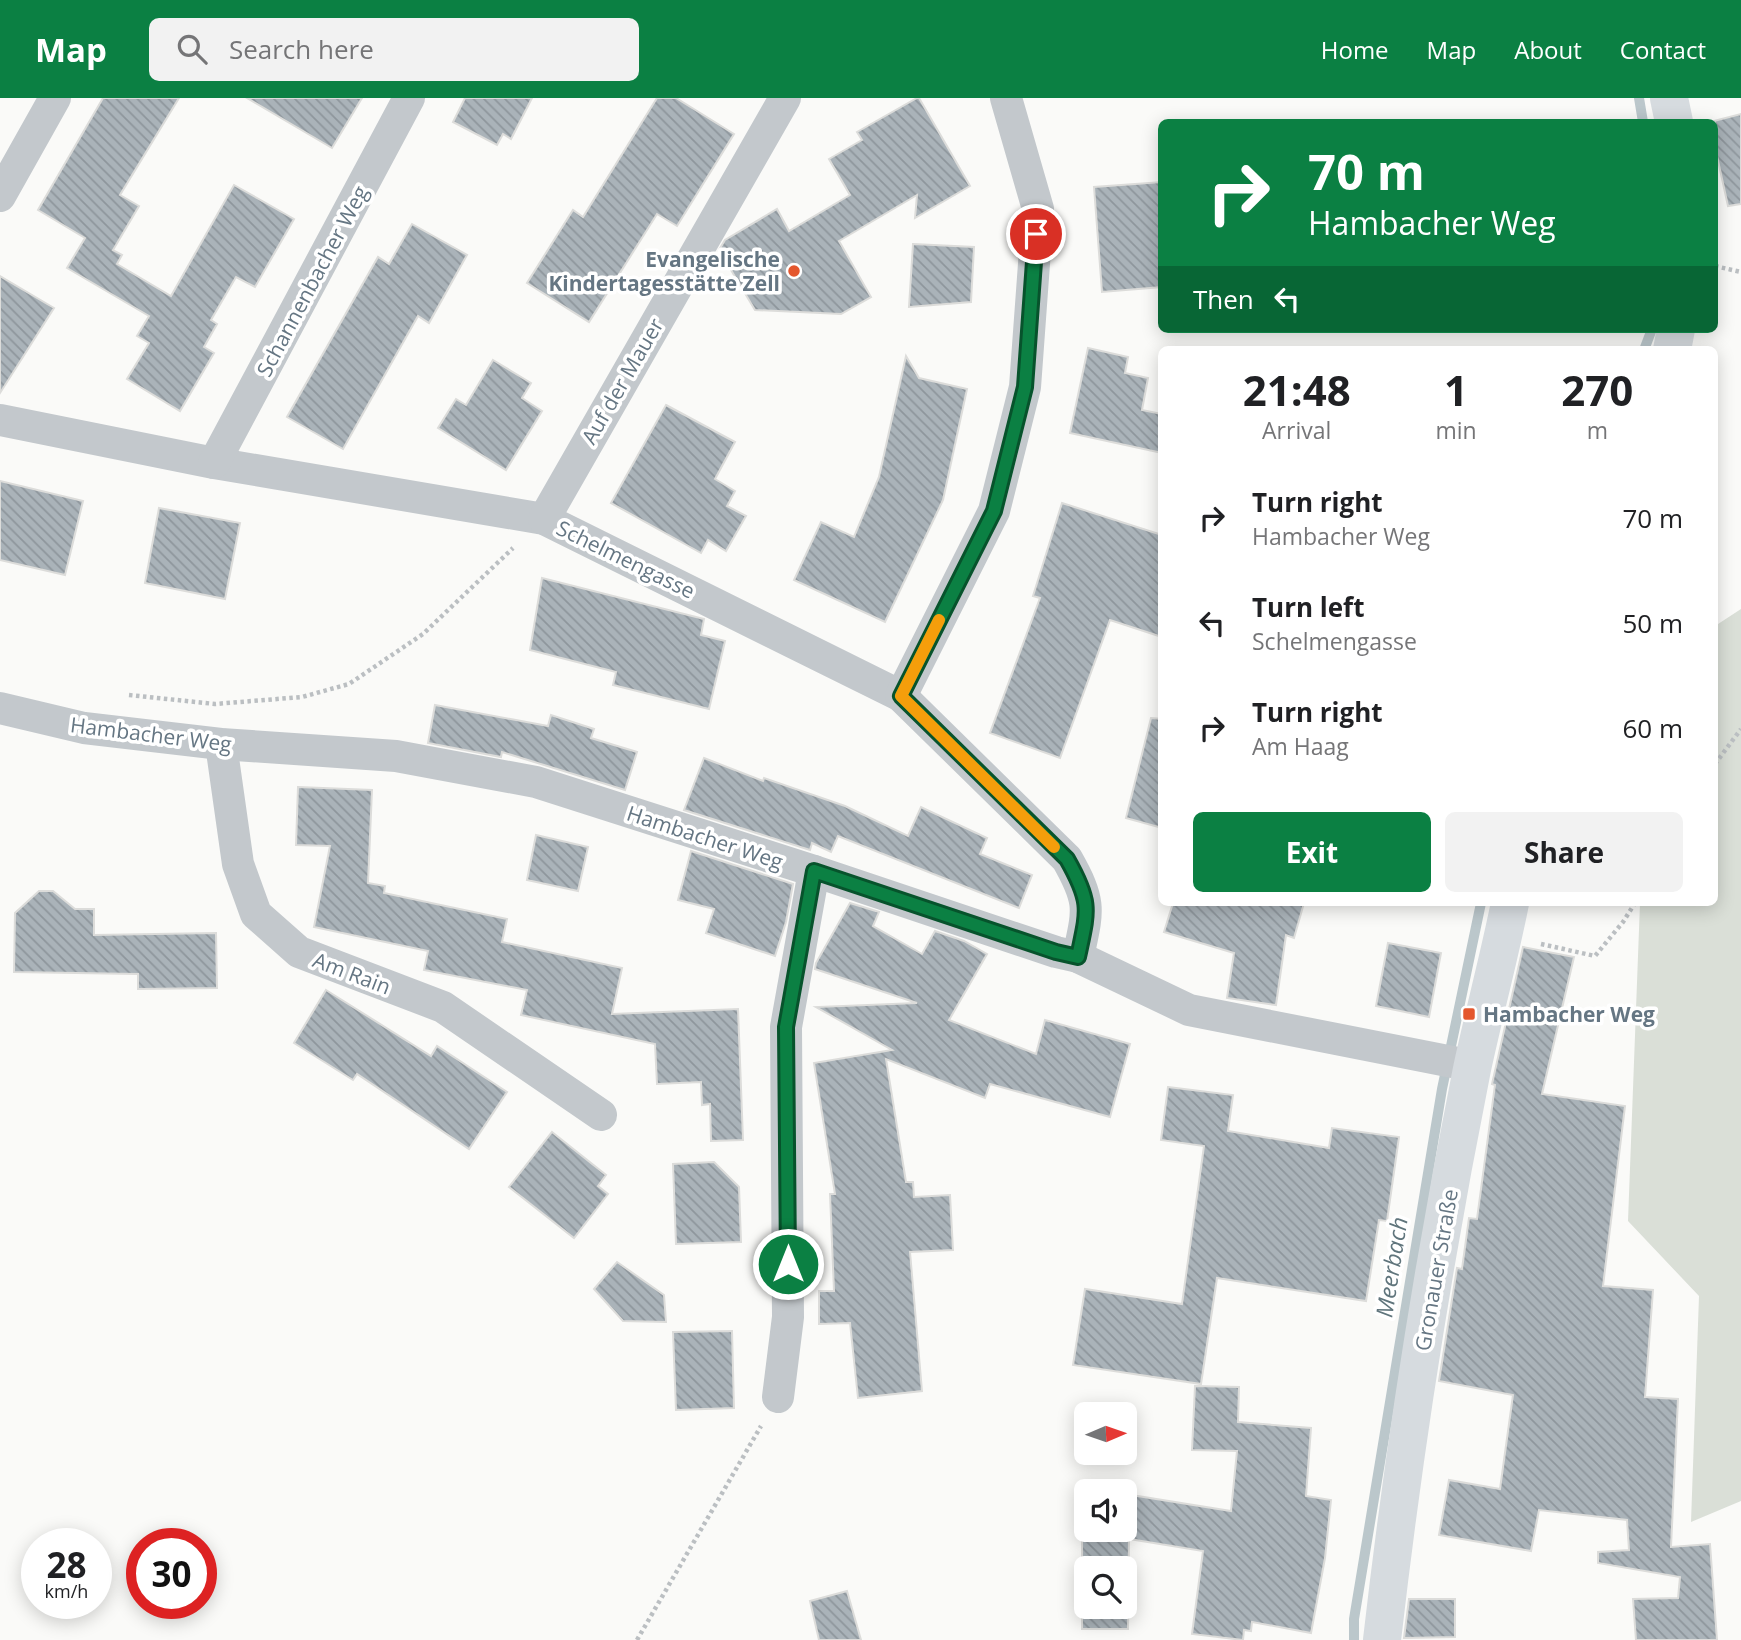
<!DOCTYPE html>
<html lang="en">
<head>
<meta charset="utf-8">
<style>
  :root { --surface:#fff; --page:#f2f2f2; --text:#202124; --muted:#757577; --accent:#0b8043 }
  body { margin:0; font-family:"Open Sans",sans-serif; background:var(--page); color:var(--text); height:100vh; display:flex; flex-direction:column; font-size:26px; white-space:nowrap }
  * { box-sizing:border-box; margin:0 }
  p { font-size:23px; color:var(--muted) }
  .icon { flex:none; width:38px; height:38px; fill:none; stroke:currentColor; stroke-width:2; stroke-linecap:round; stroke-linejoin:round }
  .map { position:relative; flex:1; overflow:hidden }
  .drawer { position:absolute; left:1158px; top:248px; width:560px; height:560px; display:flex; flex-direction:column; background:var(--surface); border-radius:10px; box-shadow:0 4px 18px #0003 }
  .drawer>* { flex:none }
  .hud { position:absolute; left:1158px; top:21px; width:560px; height:214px; border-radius:10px; box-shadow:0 4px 18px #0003; background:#0b8043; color:#fff; overflow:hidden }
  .needle { width:46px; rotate:88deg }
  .fabs { position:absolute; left:1074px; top:1304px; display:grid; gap:14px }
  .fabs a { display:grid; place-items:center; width:63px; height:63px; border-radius:10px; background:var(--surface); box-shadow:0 4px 18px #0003; font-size:35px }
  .speed { position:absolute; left:21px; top:1430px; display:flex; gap:14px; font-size:35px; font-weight:700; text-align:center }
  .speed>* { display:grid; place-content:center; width:91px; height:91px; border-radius:50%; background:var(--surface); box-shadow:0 4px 18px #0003; line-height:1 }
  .speed small { font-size:18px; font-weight:400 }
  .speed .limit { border:10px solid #d22; background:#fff; color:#111 }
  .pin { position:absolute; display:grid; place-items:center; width:60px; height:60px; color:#fff; margin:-30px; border:4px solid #fff; border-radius:50%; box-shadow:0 2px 7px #0007 }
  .me { position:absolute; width:77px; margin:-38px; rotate:0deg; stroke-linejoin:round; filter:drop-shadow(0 0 5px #0008) }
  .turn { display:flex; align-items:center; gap:24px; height:147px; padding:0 35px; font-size:32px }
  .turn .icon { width:91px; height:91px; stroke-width:2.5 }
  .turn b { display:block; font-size:49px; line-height:60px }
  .then { display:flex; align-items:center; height:66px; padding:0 35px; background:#0003; gap:14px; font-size:26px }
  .eta { display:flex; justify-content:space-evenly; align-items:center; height:119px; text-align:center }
  .eta b { font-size:42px; font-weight:700; line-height:49px }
  .button { display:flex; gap:14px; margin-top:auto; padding:14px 35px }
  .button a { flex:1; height:80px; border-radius:10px; background:var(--accent); color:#fff; font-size:28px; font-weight:700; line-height:80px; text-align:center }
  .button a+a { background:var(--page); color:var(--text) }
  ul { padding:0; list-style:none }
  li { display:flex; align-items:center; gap:21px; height:105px; padding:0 35px }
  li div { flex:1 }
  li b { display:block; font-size:26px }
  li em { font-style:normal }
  header { display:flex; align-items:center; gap:42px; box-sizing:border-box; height:98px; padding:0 35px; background:var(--accent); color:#fff }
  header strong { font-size:33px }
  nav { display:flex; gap:38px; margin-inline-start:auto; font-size:24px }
  .search { width:490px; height:63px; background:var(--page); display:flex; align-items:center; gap:18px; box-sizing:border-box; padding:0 24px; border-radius:10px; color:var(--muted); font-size:26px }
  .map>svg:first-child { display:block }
  .green { fill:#dadfd7 }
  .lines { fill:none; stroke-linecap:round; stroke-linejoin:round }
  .stream { stroke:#bbc7cb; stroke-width:10 }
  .building { fill:url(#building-back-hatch); stroke:#dcdcda; stroke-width:2; fill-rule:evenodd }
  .path { stroke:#bbbfc2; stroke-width:4.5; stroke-dasharray:3.5 3.5; stroke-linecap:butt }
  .street { stroke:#c3c8cc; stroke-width:32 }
  .secondary { stroke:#d6dbdf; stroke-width:38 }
  .route-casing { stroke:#07532c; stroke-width:18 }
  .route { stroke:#0b8043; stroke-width:12 }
  .slow { stroke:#f59e0b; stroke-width:12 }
  .poi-dot { fill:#e4572e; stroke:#fff; stroke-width:2.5 }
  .labels { text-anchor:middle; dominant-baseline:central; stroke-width:7; stroke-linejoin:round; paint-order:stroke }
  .poi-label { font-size:21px; font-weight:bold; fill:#657683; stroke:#fff; text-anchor:end }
  .street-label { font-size:21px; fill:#657683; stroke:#fff }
  .water-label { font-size:23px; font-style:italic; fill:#60757c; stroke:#fff }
</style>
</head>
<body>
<header>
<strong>Map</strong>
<div class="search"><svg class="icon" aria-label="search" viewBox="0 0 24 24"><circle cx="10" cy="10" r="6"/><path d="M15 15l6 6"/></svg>Search here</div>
<nav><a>Home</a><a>Map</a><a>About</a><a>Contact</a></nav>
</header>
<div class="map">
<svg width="1741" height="1542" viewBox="0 0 1741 1542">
  <defs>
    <pattern id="building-back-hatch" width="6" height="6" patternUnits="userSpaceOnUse" patternTransform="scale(1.75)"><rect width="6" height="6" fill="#aab3b9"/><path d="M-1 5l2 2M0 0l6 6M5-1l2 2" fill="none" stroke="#8e969c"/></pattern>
  </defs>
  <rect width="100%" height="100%" fill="#fafaf8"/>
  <polygon class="green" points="1741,511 1741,1403 1691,1424 1699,1198 1628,1123 1640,805 1715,805 1715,528"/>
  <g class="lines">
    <g class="stream">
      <polyline points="1639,0 1643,24"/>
      <polyline points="1644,252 1652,231"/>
      <polyline points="1354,1542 1354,1521 1442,991 1481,805"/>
    </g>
  </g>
  <g class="building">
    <polygon points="103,0 179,0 120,97 139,108 113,152 122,157 117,166 171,198 234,87 294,121 255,189 236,179 211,222 217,226 204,249 214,255 180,313 127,281 149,245 137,238 149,218 67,170 85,140 38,112"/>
    <polygon points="247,0 362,0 332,50"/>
    <polygon points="465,0 532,0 511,41 503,36 497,47 453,24"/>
    <polygon points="657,0 676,0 734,36 677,128 657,116 589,224 527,185 573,112 583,119"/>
    <polygon points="917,0 919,0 970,88 915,120 917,97 839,143 871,199 841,216 755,212 719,152 725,142 777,111 789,133 850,97 829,61 862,42 857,34"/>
    <polygon points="1741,16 1741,106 1728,108 1715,49 1715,24 1710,24"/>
    <polygon points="1162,84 1162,189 1102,194 1094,89"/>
    <polygon points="412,126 467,157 429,225 418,218 343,351 287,319 378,159 389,166"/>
    <polygon points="913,146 974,149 971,204 909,209"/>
    <polygon points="0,178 54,210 0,295"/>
    <polygon points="1088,250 1128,259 1125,275 1148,280 1142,312 1162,316 1162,355 1070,335"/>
    <polygon points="906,258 919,280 967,291 943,402 885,524 794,482 821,424 854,439 879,379"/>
    <polygon points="493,262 531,285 522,300 542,313 506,372 438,330 456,301 466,307"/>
    <polygon points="666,307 735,344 715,381 735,393 727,408 746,418 726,453 708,442 701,455 611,405"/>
    <polygon points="0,383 83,403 65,477 0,462"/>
    <polygon points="1062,405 1162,437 1162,539 1110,522 1060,660 990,635 1040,500 1033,498"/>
    <polygon points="159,410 240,425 225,501 145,485"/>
    <polygon points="542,480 704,521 701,537 725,543 709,611 613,587 616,574 530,552"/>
    <polygon points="435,607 548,628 551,617 594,631 591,640 637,654 625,692 502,654 501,659 428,645"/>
    <polygon points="1151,620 1162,621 1162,730 1126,720"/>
    <polygon points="704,660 763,683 764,680 845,708 908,738 921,709 987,740 980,756 1032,777 1019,810 838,738 831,754 812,745 810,752 684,712"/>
    <polygon points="298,689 372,692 368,785 385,788 384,795 507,821 502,844 622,870 612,916 738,911 743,1042 711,1043 710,1006 702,1007 701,984 657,986 655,946 521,917 527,892 424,872 428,853 314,829 330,748 296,747"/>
    <polygon points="536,737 588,749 578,793 527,782"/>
    <polygon points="691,753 793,786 786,824 775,858 706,835 714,811 678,802"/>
    <polygon points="39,793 53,793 75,811 94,811 94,837 216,835 217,890 138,891 138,876 14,874 15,815"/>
    <polygon points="850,805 879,814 873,828 922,856 935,833 964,843 987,856 949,922 1036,956 1045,922 1130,946 1110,1019 990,986 985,1000 886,961 906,1084 913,1084 914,1099 950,1097 953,1152 910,1154 922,1293 858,1300 850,1225 819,1226 819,1193 834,1193 830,1096 835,1096 814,965 892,952 816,909 917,905 815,871 816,865"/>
    <polygon points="1173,805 1304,805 1294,840 1286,837 1276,907 1227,900 1234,855 1164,834"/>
    <polygon points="1388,845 1441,855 1429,919 1376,908"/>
    <polygon points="1523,849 1574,859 1542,996 1625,1008 1603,1188 1653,1192 1645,1299 1678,1301 1671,1449 1710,1446 1717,1542 1636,1542 1633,1501 1678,1500 1680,1479 1598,1465 1598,1454 1629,1452 1627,1422 1539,1412 1531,1453 1439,1437 1449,1382 1500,1391 1513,1297 1439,1283 1457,1170 1462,1171 1469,1120 1477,1121 1495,987 1492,986"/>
    <polygon points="326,892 431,958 437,948 507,994 469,1051 357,976 353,982 294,945"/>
    <polygon points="1168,989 1233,997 1228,1033 1329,1050 1332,1030 1399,1039 1387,1123 1379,1122 1366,1203 1217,1180 1201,1286 1073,1267 1085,1191 1182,1206 1204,1048 1161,1042"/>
    <polygon points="552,1034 606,1077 598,1088 608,1096 574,1140 509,1089"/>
    <polygon points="714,1064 739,1089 741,1144 676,1146 673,1066"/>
    <polygon points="617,1164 664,1197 666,1224 623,1223 594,1191"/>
    <polygon points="732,1233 734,1310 676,1312 673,1234"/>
    <path d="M1195 1288 1239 1289 1238 1324 1311 1330 1306 1398 1331 1402 1325 1460 1311 1535 1252 1524 1251 1533 1244 1532 1243 1542 1192 1536 1203 1453 1129 1441 1128 1531H1082V1389L1110 1393H1087V1432H1125V1396L1231 1413 1237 1353 1192 1352ZM1087 1470H1125V1508H1087Z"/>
    <polygon points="847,1493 861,1542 819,1542 810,1503"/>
    <polygon points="1409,1501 1455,1501 1455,1539 1404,1540"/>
  </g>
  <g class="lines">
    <g class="path">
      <polyline points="1715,168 1741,174"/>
      <polyline points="129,597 215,606 302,599 349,586 423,536 513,450"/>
      <polyline points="1715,666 1741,631"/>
      <polyline points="1541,846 1595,858 1623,824 1635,805"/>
      <polyline points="637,1542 761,1328"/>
    </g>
    <g class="street">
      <polyline points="0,98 55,0"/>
      <path d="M0 322 214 365 544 421 901 598 1067 761C1092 805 1088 812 1078 859"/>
      <polyline points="214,365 409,0"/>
      <polyline points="544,421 785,0"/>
      <polyline points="901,598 994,413 1025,289 1038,111 1006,0"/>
      <polyline points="0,610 84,630 221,646 396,658 536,684 814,773 1056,854 1078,859 1189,912 1473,968"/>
      <polyline points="221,646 238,766 256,816 299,854 443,909 601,1017"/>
      <polyline points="778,1299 788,1219 786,929 814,773"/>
    </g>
    <g class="secondary">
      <polyline points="1669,0 1674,24"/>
      <polyline points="1672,252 1676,231"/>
      <path d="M1382 1542C1404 1350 1434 1160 1472 971 1484 915 1499 860 1510 805"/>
    </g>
  </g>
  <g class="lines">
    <defs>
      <path id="route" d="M788 1166 786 929 814 773 1056 854 1078 859C1088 812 1092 805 1067 761L901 598 994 413 1025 289 1036 136"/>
    </defs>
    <use href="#route" class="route-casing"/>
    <use href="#route" class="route"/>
    <polyline class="slow" points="939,522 901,598 1054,749"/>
  </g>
  <g class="poi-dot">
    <circle cx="794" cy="173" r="7"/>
    <rect x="1462" y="909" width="14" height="14" rx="3.5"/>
  </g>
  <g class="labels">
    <g class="poi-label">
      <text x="780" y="161">Evangelische<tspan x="780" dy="24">Kindertagesstätte Zell</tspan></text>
      <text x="1483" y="916" text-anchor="start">Hambacher Weg</text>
    </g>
    <g class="street-label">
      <text transform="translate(312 183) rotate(-62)">Schannenbacher Weg</text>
      <text transform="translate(622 283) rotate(-60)">Auf der Mauer</text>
      <text transform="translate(626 461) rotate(26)">Schelmengasse</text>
      <text transform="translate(151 636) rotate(7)">Hambacher Weg</text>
      <text transform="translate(705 739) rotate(18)">Hambacher Weg</text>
      <text transform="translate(352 875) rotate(21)">Am Rain</text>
      <text transform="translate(1436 1172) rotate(-80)">Gronauer Straße</text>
    </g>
    <g class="water-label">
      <text transform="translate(1391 1169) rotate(-81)">Meerbach</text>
    </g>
  </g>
</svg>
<div class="fabs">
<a><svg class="needle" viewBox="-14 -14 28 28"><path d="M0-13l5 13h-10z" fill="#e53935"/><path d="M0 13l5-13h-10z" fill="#757577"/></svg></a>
<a><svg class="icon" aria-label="sound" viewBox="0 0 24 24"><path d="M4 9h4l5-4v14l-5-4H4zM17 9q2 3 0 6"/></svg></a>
<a><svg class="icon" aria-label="search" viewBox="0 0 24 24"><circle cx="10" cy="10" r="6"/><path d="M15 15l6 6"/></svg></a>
</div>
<div class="speed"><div>28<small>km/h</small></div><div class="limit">30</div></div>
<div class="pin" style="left:1036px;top:136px;background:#d93025"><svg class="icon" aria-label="arrive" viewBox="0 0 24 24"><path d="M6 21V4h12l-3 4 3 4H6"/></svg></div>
<svg class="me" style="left:788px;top:1166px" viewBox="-20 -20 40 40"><circle r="17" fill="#0b8043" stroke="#fff" stroke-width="3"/><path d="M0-11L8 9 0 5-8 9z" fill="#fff"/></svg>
<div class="hud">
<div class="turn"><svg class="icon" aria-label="right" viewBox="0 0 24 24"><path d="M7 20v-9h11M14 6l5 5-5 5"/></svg><div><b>70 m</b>Hambacher Weg</div></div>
<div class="then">Then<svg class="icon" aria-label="left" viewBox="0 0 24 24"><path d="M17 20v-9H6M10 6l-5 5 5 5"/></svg></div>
</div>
<section class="drawer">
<div class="eta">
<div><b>21:48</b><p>Arrival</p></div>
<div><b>1</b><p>min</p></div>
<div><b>270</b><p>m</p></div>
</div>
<ul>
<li><svg class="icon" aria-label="right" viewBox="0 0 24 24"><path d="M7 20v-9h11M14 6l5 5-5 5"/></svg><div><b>Turn right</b><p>Hambacher Weg</p></div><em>70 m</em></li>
<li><svg class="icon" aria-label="left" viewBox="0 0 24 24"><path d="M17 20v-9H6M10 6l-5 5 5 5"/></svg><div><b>Turn left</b><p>Schelmengasse</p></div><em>50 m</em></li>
<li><svg class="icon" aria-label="right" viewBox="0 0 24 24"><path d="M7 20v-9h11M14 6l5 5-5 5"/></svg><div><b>Turn right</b><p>Am Haag</p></div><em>60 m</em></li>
</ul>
<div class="button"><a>Exit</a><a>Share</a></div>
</section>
</div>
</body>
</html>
